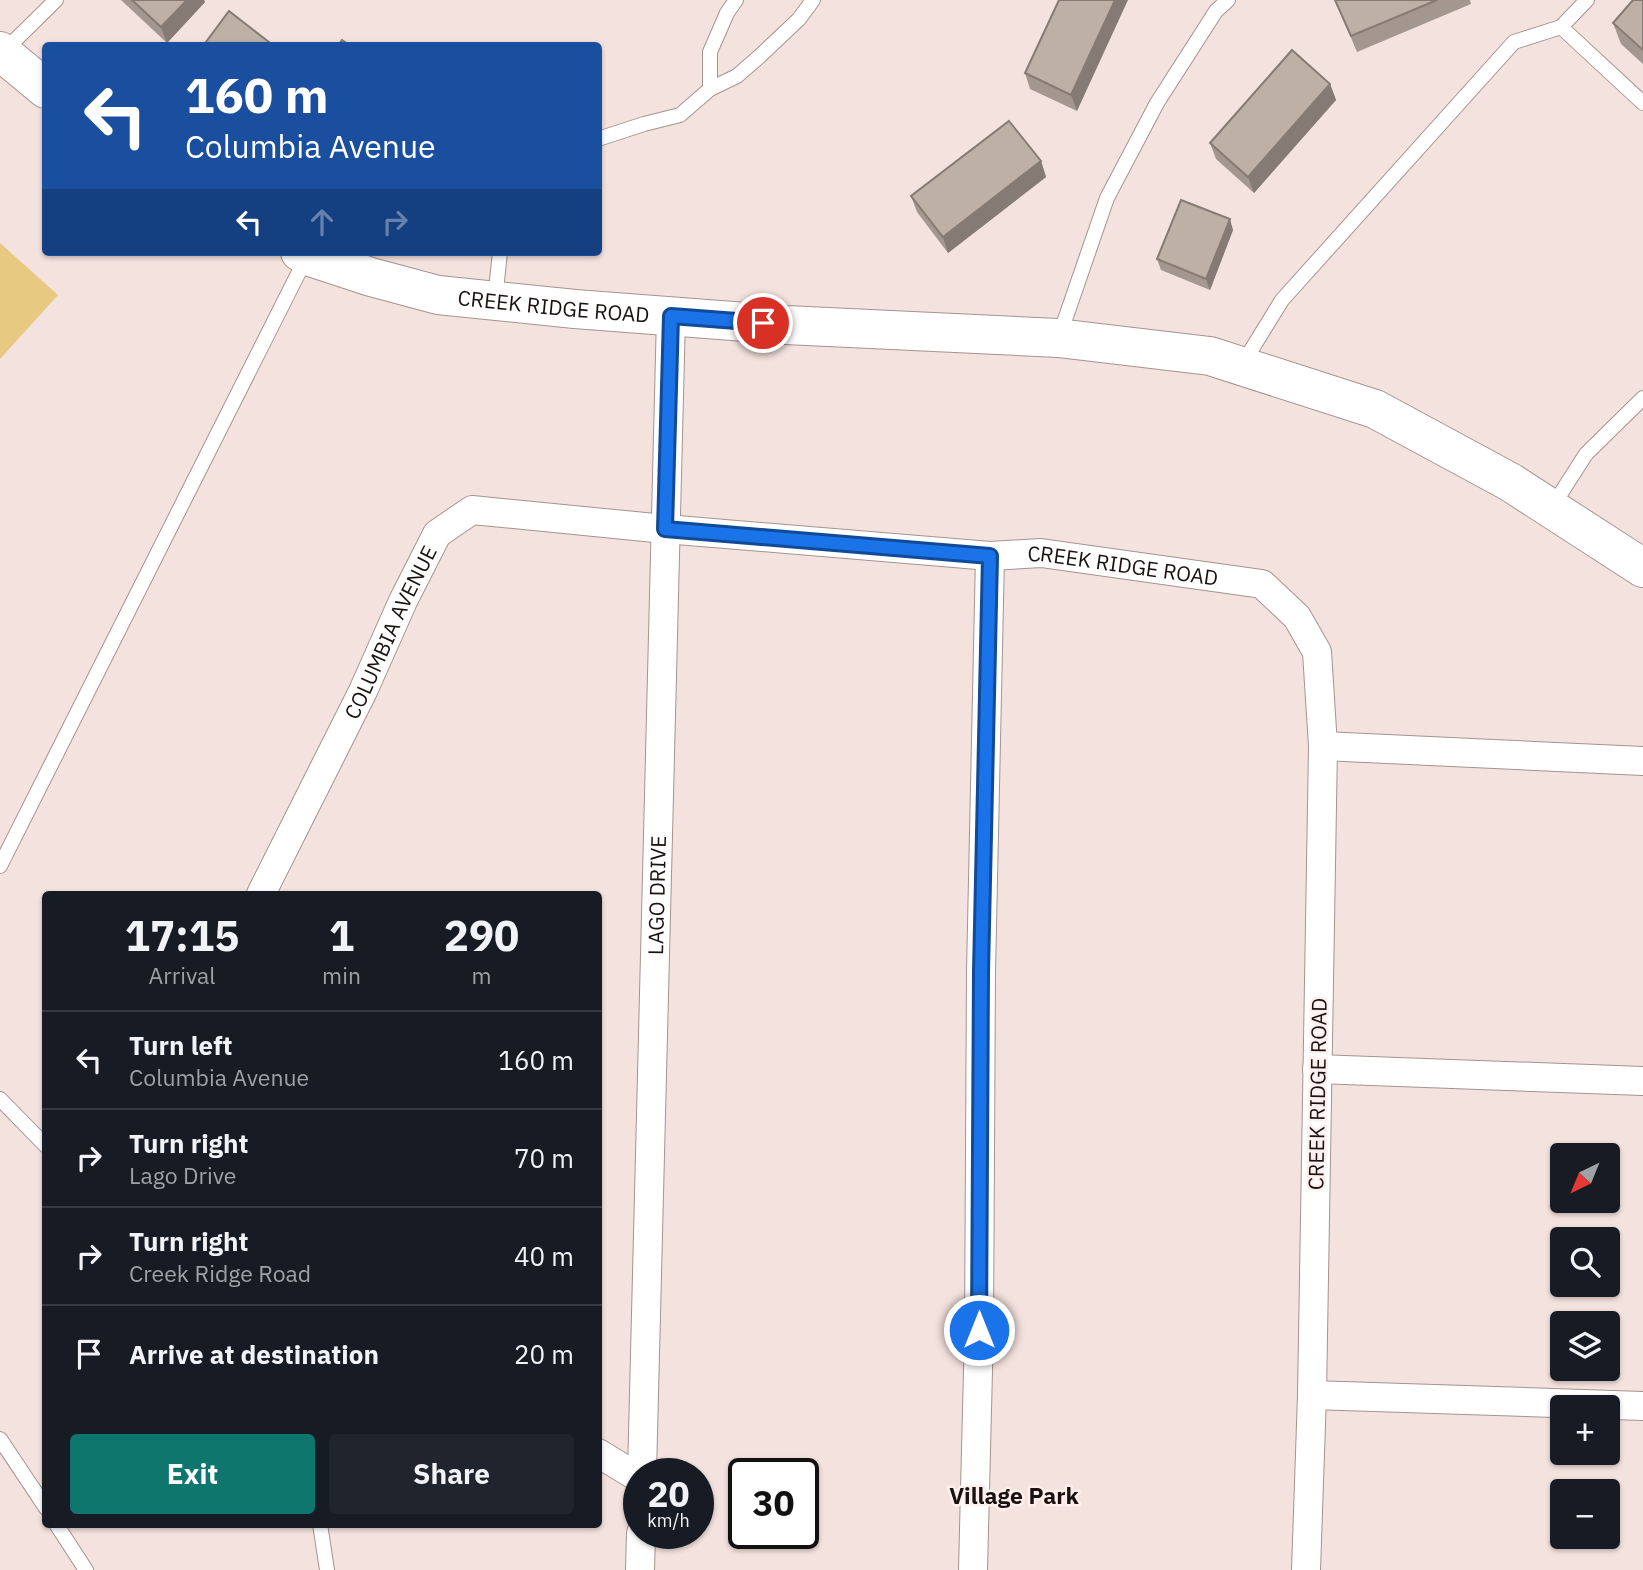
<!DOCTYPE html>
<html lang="en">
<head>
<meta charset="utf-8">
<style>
  :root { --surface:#171b24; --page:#20242c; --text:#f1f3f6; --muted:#9ea1a6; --line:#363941; --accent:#0f766e }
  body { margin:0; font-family:"IBM Plex Sans",sans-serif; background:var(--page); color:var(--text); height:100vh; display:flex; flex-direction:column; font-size:26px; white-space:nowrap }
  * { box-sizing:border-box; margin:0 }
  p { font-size:23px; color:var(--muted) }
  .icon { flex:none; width:38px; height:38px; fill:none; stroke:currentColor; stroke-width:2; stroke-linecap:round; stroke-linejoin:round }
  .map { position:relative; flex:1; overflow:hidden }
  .sheet { position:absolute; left:42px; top:891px; width:560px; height:637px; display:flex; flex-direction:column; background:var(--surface); border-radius:7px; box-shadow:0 2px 5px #0004 }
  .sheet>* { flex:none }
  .top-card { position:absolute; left:42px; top:42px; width:560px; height:214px; border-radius:7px; box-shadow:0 2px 5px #0004; background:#1a4fa0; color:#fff; overflow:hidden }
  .needle { width:46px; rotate:223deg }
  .buttons { position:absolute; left:1550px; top:1143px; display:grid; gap:14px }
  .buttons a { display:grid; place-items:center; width:70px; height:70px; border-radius:7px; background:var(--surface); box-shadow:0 2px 5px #0004; font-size:35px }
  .speed { position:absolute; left:623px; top:1458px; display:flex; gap:14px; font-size:35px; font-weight:700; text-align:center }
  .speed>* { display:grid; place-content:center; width:91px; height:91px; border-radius:50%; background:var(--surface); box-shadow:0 2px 5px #0004; line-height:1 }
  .speed small { font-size:18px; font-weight:400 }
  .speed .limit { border:4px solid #111; border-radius:10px; background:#fff; color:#111 }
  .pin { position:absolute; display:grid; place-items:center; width:60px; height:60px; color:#fff; margin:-30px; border:4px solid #fff; border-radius:50%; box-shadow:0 2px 7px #0007 }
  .me { position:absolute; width:77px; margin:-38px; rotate:0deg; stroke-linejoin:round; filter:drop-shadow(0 0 5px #0008) }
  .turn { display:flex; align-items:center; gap:24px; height:147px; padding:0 28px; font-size:32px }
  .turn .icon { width:91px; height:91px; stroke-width:2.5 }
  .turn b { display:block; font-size:49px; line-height:60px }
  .lanes { display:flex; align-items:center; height:66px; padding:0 28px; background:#0003; justify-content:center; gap:35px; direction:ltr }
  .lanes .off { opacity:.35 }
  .eta { display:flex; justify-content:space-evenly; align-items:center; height:119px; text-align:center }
  .eta b { font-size:42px; font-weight:700; line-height:49px }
  .action { display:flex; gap:14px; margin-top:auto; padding:14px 28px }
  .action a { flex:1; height:80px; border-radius:7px; background:var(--accent); color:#fff; font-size:28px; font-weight:700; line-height:80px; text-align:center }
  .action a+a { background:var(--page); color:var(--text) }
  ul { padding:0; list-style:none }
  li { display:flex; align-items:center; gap:21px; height:98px; padding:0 28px; border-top:2px solid var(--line) }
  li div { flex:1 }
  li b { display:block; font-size:26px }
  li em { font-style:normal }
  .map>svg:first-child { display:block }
  .green { fill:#e7c981 }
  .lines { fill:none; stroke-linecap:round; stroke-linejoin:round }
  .lane-casing { stroke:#a59390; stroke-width:16 }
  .street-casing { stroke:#a59390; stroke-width:30 }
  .secondary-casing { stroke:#a59390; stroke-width:40 }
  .lane { stroke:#fff; stroke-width:14 }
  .street { stroke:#fff; stroke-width:28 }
  .secondary { stroke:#fff; stroke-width:38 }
  .wall { fill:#a3978f }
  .shaded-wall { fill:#857b74 }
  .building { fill:#beb0a6; stroke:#857b74; stroke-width:2 }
  .route-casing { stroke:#114b97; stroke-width:18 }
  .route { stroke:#1a73e8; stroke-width:12 }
  .labels { text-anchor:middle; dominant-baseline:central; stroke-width:5; stroke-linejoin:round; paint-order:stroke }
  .street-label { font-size:21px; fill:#191211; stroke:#fff0ed }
  .neighbourhood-label { font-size:23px; font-weight:bold; fill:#191211; stroke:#fff0ed }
</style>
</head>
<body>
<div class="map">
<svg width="1643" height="1570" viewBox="0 0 1643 1570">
  <rect width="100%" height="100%" fill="#f4e2de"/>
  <polygon class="green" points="0,243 58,295 0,359"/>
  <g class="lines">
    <defs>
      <g id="lane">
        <polyline points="1561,27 1643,103"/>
        <polyline points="3,52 56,0"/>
        <polyline points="710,89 710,52 727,13 736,0"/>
        <polyline points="598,139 644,124 680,115 710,89 737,76 761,55 799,19 813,0"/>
        <polyline points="495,300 500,252"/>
        <polyline points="1059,337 1107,198 1157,103 1216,11 1228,0"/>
        <polyline points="1242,365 1282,300 1514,42 1561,27 1587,0"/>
        <polyline points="1552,507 1586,454 1643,398"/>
        <polyline points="0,866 306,258"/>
        <polyline points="0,1099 46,1146"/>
        <polyline points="0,1439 46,1508"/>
        <polyline points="56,1524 86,1570"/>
        <polyline points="320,1524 327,1570"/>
      </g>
      <g id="street">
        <polyline points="1323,746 1643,761"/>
        <path id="s1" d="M261 894 363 691 403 601 437 534 472 510 665 529 990 556 1041 553 1262 584 1297 617 1317 652 1323 746 1312 1395 1306 1570"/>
        <polyline points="1317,1069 1643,1081"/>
        <polyline points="1312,1395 1643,1406"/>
        <polyline points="598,1453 639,1478"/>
        <path id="s2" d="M642 1474 671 316"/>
        <polyline points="640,1570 641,1533"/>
        <polyline points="973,1570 979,1330 981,972 990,556"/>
      </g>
      <g id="secondary">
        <polyline points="0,51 46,89"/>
        <path id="s3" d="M300 252 307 256 371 277 438 295 575 309 786 325 1058 338 1210 356 1375 409 1510 482 1643 568"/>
      </g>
    </defs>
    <use href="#lane" class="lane-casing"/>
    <use href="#street" class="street-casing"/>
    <use href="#secondary" class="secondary-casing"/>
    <use href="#lane" class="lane"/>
    <use href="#street" class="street"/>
    <use href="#secondary" class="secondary"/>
  </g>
  <g class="wall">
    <polygon points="121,0 204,0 205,2 167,43"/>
    <polygon points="1059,0 1077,111 1030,89 1025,73"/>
    <polygon points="1335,0 1470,0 1471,4 1357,52"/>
    <polygon points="1643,0 1643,64 1621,44 1613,23"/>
    <polygon points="1330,84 1336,100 1254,193 1216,159 1210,143"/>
    <polygon points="1041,161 1046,177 948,253 917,212 911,196"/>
    <polygon points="1233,230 1210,290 1161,270 1157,259"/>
  </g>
  <g class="shaded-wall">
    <polygon points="187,0 204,0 205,2 167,43 161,27"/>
    <polygon points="1115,0 1128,0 1077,111 1071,95"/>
    <polygon points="1330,84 1336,100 1254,193 1248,177"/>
    <polygon points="1041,161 1046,177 948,253 943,237"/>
    <polygon points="1230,219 1233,230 1210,290 1206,279"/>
  </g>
  <g class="building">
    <polygon points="132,0 187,0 161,27"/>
    <polygon points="1059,0 1115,0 1071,95 1025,73"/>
    <polygon points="1335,0 1437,0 1351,36"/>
    <polygon points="1633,0 1643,0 1643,50 1613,23"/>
    <polygon points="229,11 274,46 203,46"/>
    <polygon points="342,40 351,46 338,46"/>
    <polygon points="1292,50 1330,84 1248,177 1210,143"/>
    <polygon points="1009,121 1041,161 943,237 911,196"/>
    <polygon points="1181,200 1230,219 1206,279 1157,259"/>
  </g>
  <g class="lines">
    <defs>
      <polyline id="route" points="763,323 671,316 665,529 990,556 981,972 979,1330"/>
    </defs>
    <use href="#route" class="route-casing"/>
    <use href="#route" class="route"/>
  </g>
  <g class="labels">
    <g class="street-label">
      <text stroke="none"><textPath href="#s3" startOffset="261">CREEK RIDGE ROAD</textPath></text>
      <text stroke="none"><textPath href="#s1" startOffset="1097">CREEK RIDGE ROAD</textPath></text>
      <text stroke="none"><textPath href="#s1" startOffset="292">COLUMBIA AVENUE</textPath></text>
      <text stroke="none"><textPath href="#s2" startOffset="579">LAGO DRIVE</textPath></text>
      <text transform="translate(1317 1094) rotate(-89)">CREEK RIDGE ROAD</text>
    </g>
    <g class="neighbourhood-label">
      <text x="1014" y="1495">Village Park</text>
    </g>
  </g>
</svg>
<div class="buttons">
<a><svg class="needle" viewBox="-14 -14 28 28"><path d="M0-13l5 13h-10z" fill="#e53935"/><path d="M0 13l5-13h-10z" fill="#9ea1a6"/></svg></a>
<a><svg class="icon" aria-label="search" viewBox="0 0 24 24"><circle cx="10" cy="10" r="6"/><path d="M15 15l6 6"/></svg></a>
<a><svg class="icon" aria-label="layers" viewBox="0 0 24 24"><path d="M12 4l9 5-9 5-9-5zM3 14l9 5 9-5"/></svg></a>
<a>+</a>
<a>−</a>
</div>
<div class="speed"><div>20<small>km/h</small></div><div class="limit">30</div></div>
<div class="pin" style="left:763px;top:323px;background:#d93025"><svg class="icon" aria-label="arrive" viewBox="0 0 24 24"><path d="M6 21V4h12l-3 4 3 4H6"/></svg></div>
<svg class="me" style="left:979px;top:1330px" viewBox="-20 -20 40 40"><circle r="17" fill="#1a73e8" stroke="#fff" stroke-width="3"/><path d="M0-11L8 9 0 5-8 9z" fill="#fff"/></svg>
<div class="top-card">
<div class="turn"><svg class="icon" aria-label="left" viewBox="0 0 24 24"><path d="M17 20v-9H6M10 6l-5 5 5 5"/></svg><div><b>160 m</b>Columbia Avenue</div></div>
<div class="lanes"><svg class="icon" aria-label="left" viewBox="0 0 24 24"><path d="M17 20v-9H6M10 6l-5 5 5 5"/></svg><svg class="icon off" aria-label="ahead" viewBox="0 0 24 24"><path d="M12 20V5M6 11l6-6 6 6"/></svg><svg class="icon off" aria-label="right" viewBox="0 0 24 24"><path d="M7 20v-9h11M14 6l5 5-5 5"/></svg></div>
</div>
<section class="sheet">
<div class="eta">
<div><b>17:15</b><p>Arrival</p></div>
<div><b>1</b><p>min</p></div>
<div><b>290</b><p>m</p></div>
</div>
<ul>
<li><svg class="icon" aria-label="left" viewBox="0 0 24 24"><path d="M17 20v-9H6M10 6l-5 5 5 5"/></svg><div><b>Turn left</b><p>Columbia Avenue</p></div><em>160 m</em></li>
<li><svg class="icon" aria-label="right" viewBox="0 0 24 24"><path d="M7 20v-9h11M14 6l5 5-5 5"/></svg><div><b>Turn right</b><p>Lago Drive</p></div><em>70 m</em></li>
<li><svg class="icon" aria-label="right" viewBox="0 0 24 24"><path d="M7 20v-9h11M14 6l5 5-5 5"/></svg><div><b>Turn right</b><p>Creek Ridge Road</p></div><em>40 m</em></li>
<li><svg class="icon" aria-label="arrive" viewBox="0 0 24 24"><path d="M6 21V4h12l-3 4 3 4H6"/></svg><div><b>Arrive at destination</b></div><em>20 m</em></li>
</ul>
<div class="action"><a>Exit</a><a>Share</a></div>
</section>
</div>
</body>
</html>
